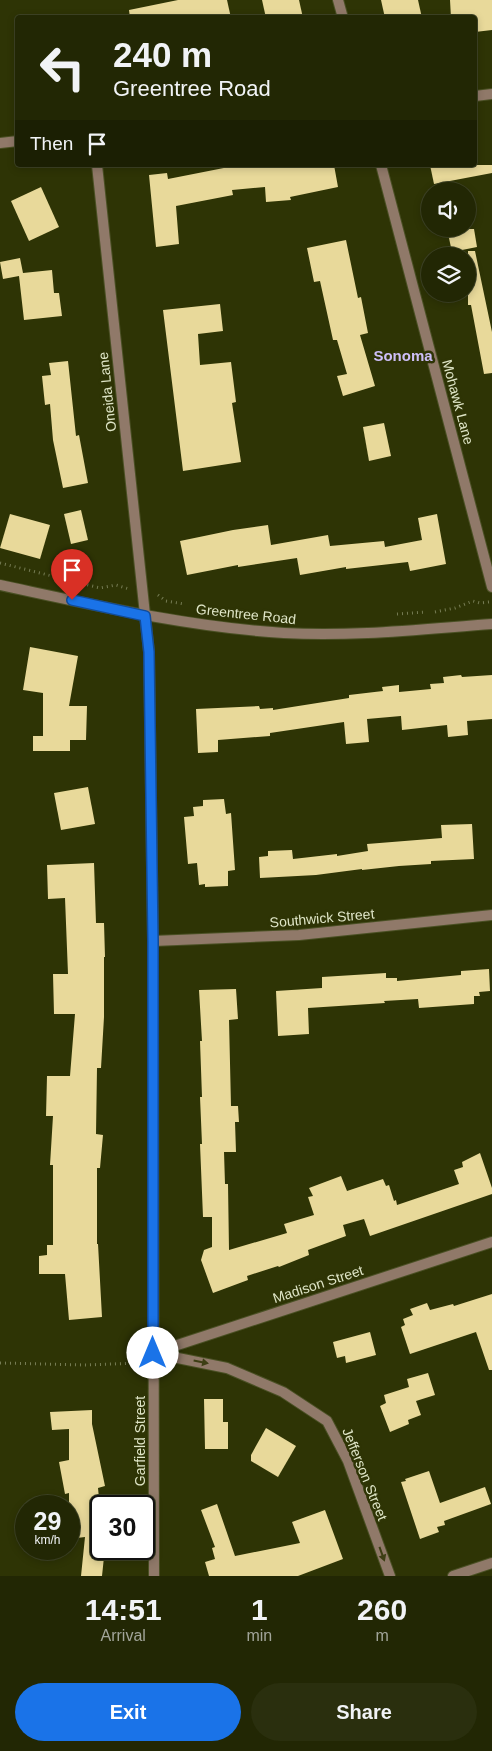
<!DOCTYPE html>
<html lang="en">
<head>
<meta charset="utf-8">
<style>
  :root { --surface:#222704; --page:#2a2f0e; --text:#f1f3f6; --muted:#a2a59a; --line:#3f4426; --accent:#1a73e8 }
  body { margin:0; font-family:Helvetica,sans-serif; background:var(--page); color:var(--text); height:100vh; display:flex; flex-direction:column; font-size:19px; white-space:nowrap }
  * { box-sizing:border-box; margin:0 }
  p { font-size:16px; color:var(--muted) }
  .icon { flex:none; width:28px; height:28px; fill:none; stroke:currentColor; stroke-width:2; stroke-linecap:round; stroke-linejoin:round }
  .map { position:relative; height:1576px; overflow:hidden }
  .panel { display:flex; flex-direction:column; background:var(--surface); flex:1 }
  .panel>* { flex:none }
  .banner { position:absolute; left:15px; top:15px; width:462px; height:152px; border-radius:5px; box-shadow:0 2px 8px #0003,0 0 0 1px var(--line); background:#222704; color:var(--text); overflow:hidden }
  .tools { position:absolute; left:421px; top:182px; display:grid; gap:10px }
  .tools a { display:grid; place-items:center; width:55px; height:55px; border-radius:50%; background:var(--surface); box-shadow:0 2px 8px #0003,0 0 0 1px var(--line); font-size:25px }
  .speed { position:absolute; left:15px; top:1495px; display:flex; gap:10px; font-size:25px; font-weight:700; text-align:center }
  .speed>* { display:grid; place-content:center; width:65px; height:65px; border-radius:50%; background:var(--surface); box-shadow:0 2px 8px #0003,0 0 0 1px var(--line); line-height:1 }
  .speed small { font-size:12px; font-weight:400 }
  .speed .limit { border:2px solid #111; border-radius:8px; background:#fff; color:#111 }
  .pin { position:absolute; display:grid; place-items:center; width:42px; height:42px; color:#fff; margin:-51px -21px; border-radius:50% 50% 50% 0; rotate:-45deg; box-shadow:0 0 5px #0007 }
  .pin .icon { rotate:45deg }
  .me { position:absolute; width:55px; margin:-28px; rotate:0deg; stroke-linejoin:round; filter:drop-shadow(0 0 4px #0008) }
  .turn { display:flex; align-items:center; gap:18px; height:105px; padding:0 15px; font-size:22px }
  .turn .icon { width:65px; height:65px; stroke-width:2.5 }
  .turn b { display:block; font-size:35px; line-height:42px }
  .then { display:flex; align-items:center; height:48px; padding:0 15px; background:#0003; gap:10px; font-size:19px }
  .eta { display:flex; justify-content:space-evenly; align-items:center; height:85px; text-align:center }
  .eta b { font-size:30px; font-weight:800; line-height:35px }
  .primary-button { display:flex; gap:10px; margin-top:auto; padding:10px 15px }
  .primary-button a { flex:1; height:58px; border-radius:30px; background:var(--accent); color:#fff; font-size:20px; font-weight:800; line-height:58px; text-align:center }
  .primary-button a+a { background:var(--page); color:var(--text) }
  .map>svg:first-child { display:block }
  .building { fill:#e8d99a }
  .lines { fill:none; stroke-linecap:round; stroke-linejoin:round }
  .minor-casing { stroke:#4a5024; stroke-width:12 }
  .tertiary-casing { stroke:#4a5024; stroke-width:12 }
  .path { stroke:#767c54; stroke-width:3; stroke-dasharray:1 4; stroke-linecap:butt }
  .minor { stroke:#907969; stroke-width:10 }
  .tertiary { stroke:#907969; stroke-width:10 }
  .oneway { fill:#3d3e14 }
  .route-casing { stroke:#114b97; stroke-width:12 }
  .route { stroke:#1a73e8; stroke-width:9 }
  .labels { text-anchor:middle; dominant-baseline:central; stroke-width:5; stroke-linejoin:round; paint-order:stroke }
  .street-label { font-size:14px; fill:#dfe5c7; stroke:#2e3405 }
  .neighbourhood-label { font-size:15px; font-weight:bold; fill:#cdbef7; stroke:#2e3405 }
</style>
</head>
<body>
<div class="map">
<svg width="492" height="1576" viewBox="0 0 492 1576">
  <rect width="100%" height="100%" fill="#2e3405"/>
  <g class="building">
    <polygon points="178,0 227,0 231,18 130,18 129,10"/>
    <polygon points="262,0 299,0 303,18 266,18"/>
    <polygon points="381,0 418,0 422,18 385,18"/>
    <polygon points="450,0 492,0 492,30 475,32 475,18 451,18"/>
    <polygon points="239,165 334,165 338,187 290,197 291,200 266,202 265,187 232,190 233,195 176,206 179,244 156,247 149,175 167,173 168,179"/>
    <polygon points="430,165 492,165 492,173 434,184"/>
    <polygon points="41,187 59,227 29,241 11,201"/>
    <polygon points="447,229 474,229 477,247 452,252"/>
    <polygon points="346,240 358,298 361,297 368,333 360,335 375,386 343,396 337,376 347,374 337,340 333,340 320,281 314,282 307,248"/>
    <polygon points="468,251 475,251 492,332 492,373 484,374 471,305 468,305"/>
    <polygon points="20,258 23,273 52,270 54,293 59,293 62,316 24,320 19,276 3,279 0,262"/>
    <polygon points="220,304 223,331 198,334 200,365 231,362 236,402 232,403 241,462 183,471 163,310"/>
    <polygon points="68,361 76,436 79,435 88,483 63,488 53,440 50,404 45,405 42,376 51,375 49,363"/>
    <polygon points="384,423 391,456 369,461 363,427"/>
    <polygon points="81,510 88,540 71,544 64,514"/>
    <polygon points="10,514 50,525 40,559 0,548"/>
    <polygon points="437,514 446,564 410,571 408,562 346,569 346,567 300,575 297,558 238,567 238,565 187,575 180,541 233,530 268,525 271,545 328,535 330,546 384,541 385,547 422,540 418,518"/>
    <polygon points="30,647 78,656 69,706 87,706 86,740 70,740 70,751 33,751 33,736 43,736 43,693 23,690"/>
    <polygon points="461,675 462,677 492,675 492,719 467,721 468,735 448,737 447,725 402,730 401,716 367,719 369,742 346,744 344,722 270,733 270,736 218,740 218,752 198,753 196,709 259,706 260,709 273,708 273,710 349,698 349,695 383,691 382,687 399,685 399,692 431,689 430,684 444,683 443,677"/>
    <polygon points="88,787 95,824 61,830 54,793"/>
    <polygon points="224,799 226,814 231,813 235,870 228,871 228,886 205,887 205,884 199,885 197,863 188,864 184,817 194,816 193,807 203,806 203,800"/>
    <polygon points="472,824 474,859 431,861 431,864 399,866 362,870 362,869 316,875 260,878 259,857 268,856 268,851 292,850 293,859 337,854 337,856 368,851 367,844 442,838 441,825"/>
    <polygon points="94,863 96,923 104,923 105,957 104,957 104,1017 101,1068 97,1068 96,1134 103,1135 100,1168 97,1168 97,1244 98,1244 102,1317 69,1320 65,1274 39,1274 39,1256 47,1255 47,1245 53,1245 53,1165 50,1165 53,1116 46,1116 47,1076 70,1076 75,1014 54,1014 53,974 68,974 65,898 48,899 47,865"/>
    <polygon points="489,969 490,991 479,992 480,996 474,996 474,1004 419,1008 418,999 384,1001 385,1003 308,1008 309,1034 278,1036 276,991 322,988 322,977 386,973 386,978 397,978 397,981 461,975 461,971"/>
    <polygon points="236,989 238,1019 229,1020 231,1106 238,1106 239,1122 235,1122 236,1152 224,1152 225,1184 228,1184 229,1250 287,1233 284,1224 314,1215 308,1197 313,1196 309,1188 341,1176 347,1191 383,1179 386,1186 389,1185 394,1201 396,1200 397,1205 459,1184 454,1170 463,1167 462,1162 480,1153 492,1188 492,1194 370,1236 364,1219 343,1225 346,1236 308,1250 309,1255 279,1267 278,1266 247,1276 248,1280 213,1293 201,1260 204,1250 212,1247 212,1217 203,1217 200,1144 202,1144 200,1097 202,1097 200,1041 202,1041 199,990"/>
    <polygon points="492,1294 492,1370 489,1370 476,1332 410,1354 401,1327 405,1325 403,1319 413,1315 410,1309 427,1303 430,1310 453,1304 454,1306"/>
    <polygon points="370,1332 376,1355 346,1363 345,1356 337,1358 333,1342"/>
    <polygon points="428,1373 435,1395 416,1401 421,1415 408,1420 409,1424 390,1432 380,1406 386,1403 384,1395 409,1387 407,1379"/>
    <polygon points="204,1399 223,1399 223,1422 228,1422 228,1449 205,1449"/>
    <polygon points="92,1410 92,1424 105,1486 98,1488 101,1518 101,1557 104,1557 102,1576 81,1576 85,1537 69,1539 69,1493 65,1494 59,1462 69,1460 69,1429 52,1430 50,1412"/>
    <polygon points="266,1428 296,1446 278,1477 251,1461 251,1455"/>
    <polygon points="429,1471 440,1503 485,1487 491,1504 444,1521 445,1525 437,1527 439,1532 420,1539 401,1482 406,1481 405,1479"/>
    <polygon points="217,1504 235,1556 300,1543 292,1522 325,1510 343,1559 298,1576 209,1576 205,1562 215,1559 212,1548 215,1547 201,1510"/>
  </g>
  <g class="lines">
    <defs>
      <g id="minor">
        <polyline points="338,0 343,18"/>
        <polyline points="475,96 492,94"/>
        <polyline points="0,143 18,141"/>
        <polyline points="97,165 149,652 153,941 154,1576"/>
        <polyline points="381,165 492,587"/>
        <polyline points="153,941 299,935 492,915"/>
        <polyline points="153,1353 227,1368 283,1392 327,1421 348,1461 390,1576"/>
        <polyline points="153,1353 492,1242"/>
        <polyline points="453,1576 492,1563"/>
      </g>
      <path id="tertiary" d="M0 585C94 605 188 627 284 633 353 637 423 629 492 624"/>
    </defs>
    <use href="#minor" class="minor-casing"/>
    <use href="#tertiary" class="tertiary-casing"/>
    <g class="path">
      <polyline points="0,563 100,588 116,585 129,589"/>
      <polyline points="158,595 166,601 184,604"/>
      <polyline points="435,612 455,608 473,601 480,603 489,602"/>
      <polyline points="397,614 426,612"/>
      <polyline points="0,1363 86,1365 138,1363"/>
    </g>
    <use href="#minor" class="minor"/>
    <use href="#tertiary" class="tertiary"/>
  </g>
  <defs><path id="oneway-solid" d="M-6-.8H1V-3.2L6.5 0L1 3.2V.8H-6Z" transform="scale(1.25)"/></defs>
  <g class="oneway">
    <use href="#oneway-solid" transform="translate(201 1362) rotate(11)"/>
    <use href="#oneway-solid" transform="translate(382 1554) rotate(70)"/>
  </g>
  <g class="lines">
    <defs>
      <polyline id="route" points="72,600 145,616 149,652 153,941 153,1353"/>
    </defs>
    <use href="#route" class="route-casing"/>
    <use href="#route" class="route"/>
  </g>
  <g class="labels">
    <g class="street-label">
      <text transform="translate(107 392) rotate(-96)">Oneida Lane</text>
      <text transform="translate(458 402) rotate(75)">Mohawk Lane</text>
      <text transform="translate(246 614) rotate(6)">Greentree Road</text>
      <text transform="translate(322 918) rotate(-5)">Southwick Street</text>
      <text transform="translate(318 1284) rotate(-18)">Madison Street</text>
      <text transform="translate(140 1441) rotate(-90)">Garfield Street</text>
      <text transform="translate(365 1474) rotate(68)">Jefferson Street</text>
    </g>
    <g class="neighbourhood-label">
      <text x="403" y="355">Sonoma</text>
    </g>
  </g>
</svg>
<div class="tools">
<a><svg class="icon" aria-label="sound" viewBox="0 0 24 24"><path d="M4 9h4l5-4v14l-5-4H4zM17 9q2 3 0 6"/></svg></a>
<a><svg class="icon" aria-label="layers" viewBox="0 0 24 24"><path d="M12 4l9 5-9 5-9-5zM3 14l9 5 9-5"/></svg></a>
</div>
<div class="speed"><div>29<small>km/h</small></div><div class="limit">30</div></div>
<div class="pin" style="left:72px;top:600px;background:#d93025"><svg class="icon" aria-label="arrive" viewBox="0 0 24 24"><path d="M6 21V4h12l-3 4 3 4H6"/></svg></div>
<svg class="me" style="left:153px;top:1353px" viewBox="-20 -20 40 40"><circle r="19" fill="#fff"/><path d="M0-13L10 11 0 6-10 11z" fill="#1a73e8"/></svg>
<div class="banner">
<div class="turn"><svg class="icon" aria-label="left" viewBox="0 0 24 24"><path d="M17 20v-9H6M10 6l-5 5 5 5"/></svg><div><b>240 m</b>Greentree Road</div></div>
<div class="then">Then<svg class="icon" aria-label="arrive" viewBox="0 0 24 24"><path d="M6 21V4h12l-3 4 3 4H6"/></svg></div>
</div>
</div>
<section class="panel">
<div class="eta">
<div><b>14:51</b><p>Arrival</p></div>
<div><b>1</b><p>min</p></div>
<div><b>260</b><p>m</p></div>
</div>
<div class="primary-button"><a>Exit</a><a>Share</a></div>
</section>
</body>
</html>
